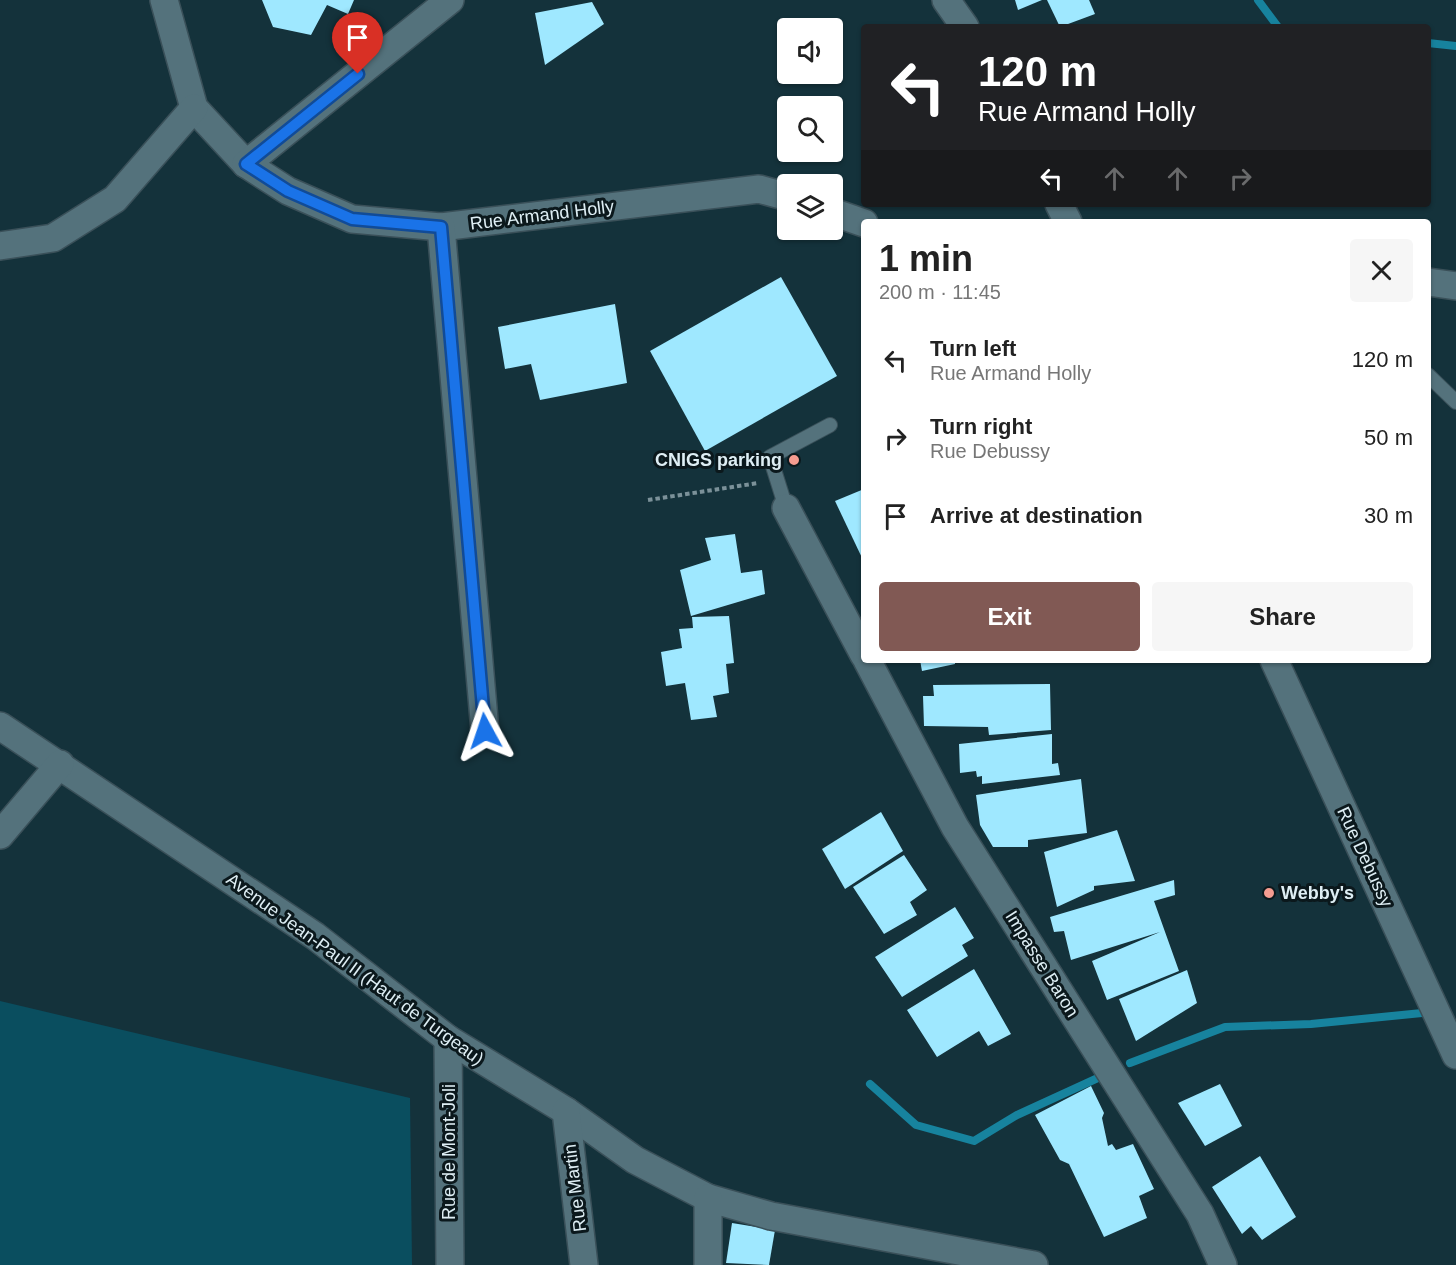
<!DOCTYPE html>
<html lang="en">
<head>
<meta charset="utf-8">
<style>
  :root { --surface:#fff; --page:#f6f6f6; --text:#222; --muted:#767676; --accent:#815954 }
  body { margin:0; font-family:Helvetica,sans-serif; background:var(--page); color:var(--text); height:100vh; display:flex; flex-direction:column; font-size:22px; white-space:nowrap }
  * { box-sizing:border-box; margin:0 }
  p { font-size:20px; color:var(--muted) }
  .icon { flex:none; width:33px; height:33px; fill:none; stroke:currentColor; stroke-width:2; stroke-linecap:round; stroke-linejoin:round }
  .map { position:relative; flex:1; overflow:hidden }
  .sheet { position:absolute; left:861px; top:219px; width:570px; height:444px; display:flex; flex-direction:column; background:var(--surface); border-radius:6px; box-shadow:0 2px 4px #0004 }
  .sheet>* { flex:none }
  .top-card { position:absolute; left:861px; top:24px; width:570px; height:183px; border-radius:6px; box-shadow:0 2px 4px #0004; background:#202124; color:#fff; overflow:hidden }
  .controls { position:absolute; left:777px; top:18px; display:grid; gap:12px }
  .controls a { display:grid; place-items:center; width:66px; height:66px; border-radius:6px; background:var(--surface); box-shadow:0 2px 4px #0004; font-size:30px }
  .pin { position:absolute; display:grid; place-items:center; width:51px; height:51px; color:#fff; margin:-62px -26px; border-radius:50% 50% 50% 0; rotate:-45deg; box-shadow:0 0 6px #0007 }
  .pin .icon { rotate:45deg }
  .me { position:absolute; width:66px; margin:-33px; rotate:355deg; stroke-linejoin:round; filter:drop-shadow(0 0 4px #0008) }
  .turn { display:flex; align-items:center; gap:21px; height:126px; padding:0 18px; font-size:27px }
  .turn .icon { width:78px; height:78px; stroke-width:2.5 }
  .turn b { display:block; font-size:42px; line-height:51px }
  .lanes { display:flex; align-items:center; height:57px; padding:0 18px; background:#0003; justify-content:center; gap:30px; direction:ltr }
  .lanes .off { opacity:.35 }
  .round { display:grid; place-items:center; flex:none; width:63px; height:63px; border-radius:6px; background:var(--page) }
  .headline { display:flex; align-items:center; justify-content:space-between; height:102px; padding:0 18px }
  h1 { font-size:36px; font-weight:600; line-height:45px }
  .button { display:flex; gap:12px; margin-top:auto; padding:12px 18px }
  .button a { flex:1; height:69px; border-radius:6px; background:var(--accent); color:#fff; font-size:24px; font-weight:600; line-height:69px; text-align:center }
  .button a+a { background:var(--page); color:var(--text) }
  ul { padding:0; list-style:none }
  li { display:flex; align-items:center; gap:18px; height:78px; padding:0 18px }
  li div { flex:1 }
  li b { display:block; font-size:22px }
  li em { font-style:normal }
  .map>svg:first-child { display:block }
  .green { fill:#0a4e5f }
  .lines { fill:none; stroke-linecap:round; stroke-linejoin:round }
  .stream { stroke:#17839e; stroke-width:8 }
  .building { fill:#9fe8ff }
  .lane-casing { stroke:#3a5059; stroke-width:16 }
  .street-casing { stroke:#3a5059; stroke-width:30 }
  .path { stroke:#7b9199; stroke-width:4; stroke-dasharray:4.5 3; stroke-linecap:butt }
  .lane { stroke:#54727c; stroke-width:14 }
  .street { stroke:#54727c; stroke-width:27 }
  .route-casing { stroke:#114b97; stroke-width:15 }
  .route { stroke:#1a73e8; stroke-width:10 }
  .poi-dot { fill:#f59c90; stroke:#0b181c; stroke-width:2 }
  .labels { text-anchor:middle; dominant-baseline:central; stroke-width:6; stroke-linejoin:round; paint-order:stroke }
  .street-label { font-size:18px; fill:#deeef4; stroke:#0b181c }
  .poi-label { font-size:18px; font-weight:bold; fill:#deeef4; stroke:#0b181c; text-anchor:end }
</style>
</head>
<body>
<div class="map">
<svg width="1456" height="1265" viewBox="0 0 1456 1265">
  <rect width="100%" height="100%" fill="#14323b"/>
  <polygon class="green" points="0,1001 410,1098 412,1265 0,1265"/>
  <g class="lines">
    <g class="stream">
      <polyline points="1258,0 1278,27"/>
      <polyline points="1428,43 1456,46"/>
      <polyline points="1130,1063 1225,1027 1311,1024 1422,1013"/>
      <polyline points="870,1084 916,1125 974,1141 1017,1115 1100,1077"/>
    </g>
  </g>
  <g class="building">
    <polygon points="262,0 354,0 348,14 327,5 311,35 273,27"/>
    <polygon points="1015,0 1042,0 1018,10"/>
    <polygon points="1047,0 1089,0 1095,14 1060,27"/>
    <polygon points="592,2 604,24 545,65 535,13"/>
    <polygon points="781,277 837,376 705,451 650,351"/>
    <polygon points="615,304 627,383 540,400 531,364 505,369 498,327"/>
    <polygon points="864,489 864,562 835,501"/>
    <polygon points="735,534 741,573 762,570 765,594 691,616 680,570 711,560 705,538"/>
    <polygon points="729,616 734,663 726,664 729,693 713,696 717,717 691,720 685,683 666,686 661,652 682,648 679,629 693,628 692,617"/>
    <polygon points="920,660 955,660 955,664 922,671"/>
    <polygon points="1050,684 1051,730 989,735 988,727 924,726 923,696 934,696 933,685"/>
    <polygon points="1052,734 1052,764 1058,763 1060,775 982,784 982,776 977,777 976,771 960,773 959,744"/>
    <polygon points="1081,779 1087,833 1028,840 1028,847 993,847 980,825 976,795"/>
    <polygon points="881,812 903,851 845,889 822,849"/>
    <polygon points="1117,830 1135,881 1094,886 1094,890 1057,907 1044,852"/>
    <polygon points="904,855 927,890 910,902 917,915 884,934 853,887"/>
    <polygon points="1174,880 1175,895 1154,901 1179,971 1107,1000 1092,961 1160,932 1071,960 1064,931 1054,932 1050,917"/>
    <polygon points="955,907 974,938 962,945 968,956 902,997 875,957"/>
    <polygon points="974,969 1011,1034 988,1046 979,1031 937,1057 907,1010"/>
    <polygon points="1187,970 1197,1003 1136,1041 1119,999"/>
    <polygon points="1220,1084 1242,1126 1205,1146 1178,1103"/>
    <polygon points="1091,1086 1104,1113 1102,1118 1108,1146 1112,1144 1116,1150 1133,1144 1154,1189 1139,1196 1147,1218 1104,1237 1069,1164 1060,1160 1035,1115"/>
    <polygon points="1260,1156 1296,1217 1262,1240 1251,1226 1242,1234 1212,1187"/>
    <polygon points="732,1223 775,1230 769,1265 726,1263"/>
  </g>
  <g class="lines">
    <defs>
      <g id="lane">
        <polyline points="1428,375 1456,402"/>
        <polyline points="786,508 770,457 830,425"/>
      </g>
      <g id="street">
        <polyline points="164,0 194,108 246,164 288,191 352,219 441,227 759,189 788,197"/>
        <polyline points="946,0 965,27"/>
        <polyline points="246,164 450,0"/>
        <polyline points="1059,204 1068,222"/>
        <polyline points="832,212 864,223"/>
        <polyline points="441,227 485,731"/>
        <polyline points="0,246 53,238 115,199 194,108"/>
        <polyline points="1428,282 1456,286"/>
        <polyline points="786,508 864,655"/>
        <polyline points="867,660 955,827 1200,1214 1223,1265"/>
        <polyline points="1274,660 1456,1055"/>
        <polyline points="0,726 315,936 448,1039 566,1111 635,1160 708,1198 771,1216 1034,1265"/>
        <polyline points="0,835 60,764"/>
        <polyline points="448,1039 450,1265"/>
        <polyline points="566,1111 584,1265"/>
        <polyline points="708,1198 708,1265"/>
      </g>
    </defs>
    <use href="#lane" class="lane-casing"/>
    <use href="#street" class="street-casing"/>
    <polyline class="path" points="648,500 758,483"/>
    <use href="#lane" class="lane"/>
    <use href="#street" class="street"/>
  </g>
  <g class="lines">
    <defs>
      <polyline id="route" points="358,74 246,164 288,191 352,219 441,227 485,731"/>
    </defs>
    <use href="#route" class="route-casing"/>
    <use href="#route" class="route"/>
  </g>
  <g class="poi-dot">
    <circle cx="794" cy="460" r="6"/>
    <circle cx="1269" cy="893" r="6"/>
  </g>
  <g class="labels">
    <g class="street-label">
      <text transform="translate(542 215) rotate(-7)">Rue Armand Holly</text>
      <text transform="translate(1365 857) rotate(65)">Rue Debussy</text>
      <text transform="translate(1042 964) rotate(58)">Impasse Baron</text>
      <text transform="translate(355 969) rotate(36)">Avenue Jean-Paul II (Haut de Turgeau)</text>
      <text transform="translate(449 1152) rotate(-90)">Rue de Mont-Joli</text>
      <text transform="translate(575 1188) rotate(-97)">Rue Martin</text>
    </g>
    <g class="poi-label">
      <text x="782" y="460">CNIGS parking</text>
      <text x="1281" y="893" text-anchor="start">Webby's</text>
    </g>
  </g>
</svg>
<div class="controls">
<a><svg class="icon" aria-label="sound" viewBox="0 0 24 24"><path d="M4 9h4l5-4v14l-5-4H4zM17 9q2 3 0 6"/></svg></a>
<a><svg class="icon" aria-label="search" viewBox="0 0 24 24"><circle cx="10" cy="10" r="6"/><path d="M15 15l6 6"/></svg></a>
<a><svg class="icon" aria-label="layers" viewBox="0 0 24 24"><path d="M12 4l9 5-9 5-9-5zM3 14l9 5 9-5"/></svg></a>
</div>
<div class="pin" style="left:358px;top:74px;background:#d93025"><svg class="icon" aria-label="arrive" viewBox="0 0 24 24"><path d="M6 21V4h12l-3 4 3 4H6"/></svg></div>
<svg class="me" style="left:485px;top:731px" viewBox="-20 -20 40 40"><path d="M0-17L14 15 0 8-14 15z" fill="#1a73e8" stroke="#fff" stroke-width="4"/></svg>
<div class="top-card">
<div class="turn"><svg class="icon" aria-label="left" viewBox="0 0 24 24"><path d="M17 20v-9H6M10 6l-5 5 5 5"/></svg><div><b>120 m</b>Rue Armand Holly</div></div>
<div class="lanes"><svg class="icon" aria-label="left" viewBox="0 0 24 24"><path d="M17 20v-9H6M10 6l-5 5 5 5"/></svg><svg class="icon off" aria-label="ahead" viewBox="0 0 24 24"><path d="M12 20V5M6 11l6-6 6 6"/></svg><svg class="icon off" aria-label="ahead" viewBox="0 0 24 24"><path d="M12 20V5M6 11l6-6 6 6"/></svg><svg class="icon off" aria-label="right" viewBox="0 0 24 24"><path d="M7 20v-9h11M14 6l5 5-5 5"/></svg></div>
</div>
<section class="sheet">
<div class="headline"><div><h1>1 min</h1><p>200 m · 11:45</p></div><a class="round"><svg class="icon" aria-label="close" viewBox="0 0 24 24"><path d="M6 6l12 12M18 6L6 18"/></svg></a></div>
<ul>
<li><svg class="icon" aria-label="left" viewBox="0 0 24 24"><path d="M17 20v-9H6M10 6l-5 5 5 5"/></svg><div><b>Turn left</b><p>Rue Armand Holly</p></div><em>120 m</em></li>
<li><svg class="icon" aria-label="right" viewBox="0 0 24 24"><path d="M7 20v-9h11M14 6l5 5-5 5"/></svg><div><b>Turn right</b><p>Rue Debussy</p></div><em>50 m</em></li>
<li><svg class="icon" aria-label="arrive" viewBox="0 0 24 24"><path d="M6 21V4h12l-3 4 3 4H6"/></svg><div><b>Arrive at destination</b></div><em>30 m</em></li>
</ul>
<div class="button"><a>Exit</a><a>Share</a></div>
</section>
</div>
</body>
</html>
